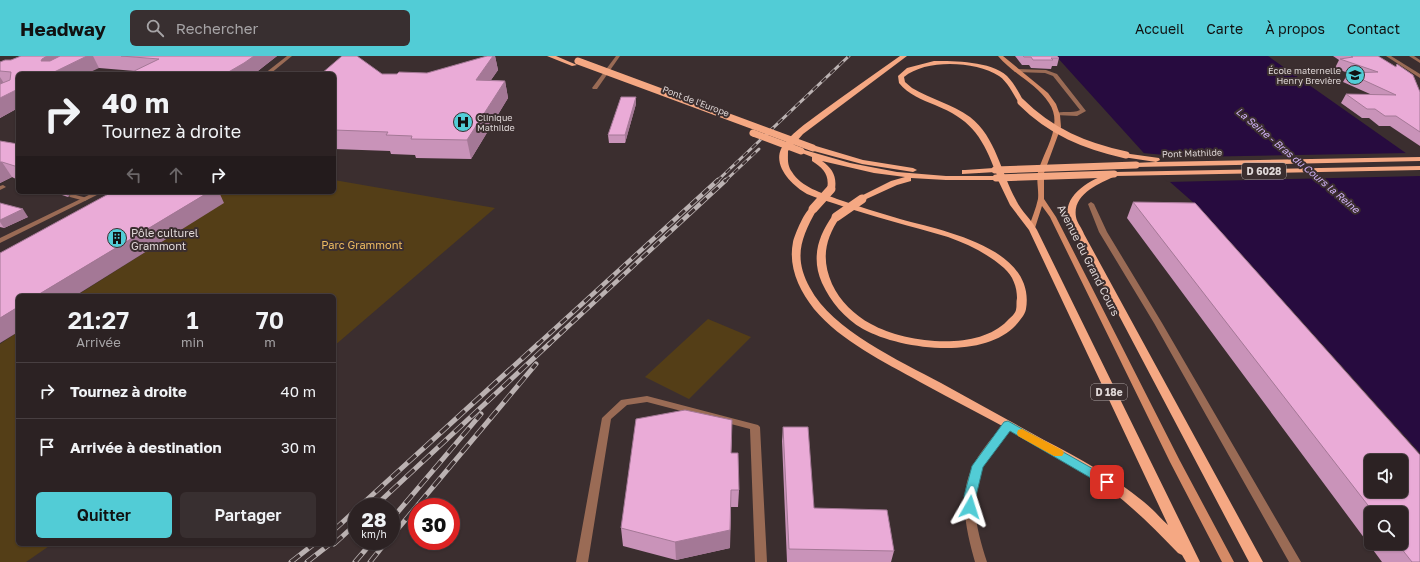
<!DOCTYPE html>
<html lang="fr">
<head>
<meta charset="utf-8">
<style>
  :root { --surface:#2c2223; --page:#382f30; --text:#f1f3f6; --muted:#a6a4a6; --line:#483f41; --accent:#52ccd6 }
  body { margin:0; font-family:"Golos Text",sans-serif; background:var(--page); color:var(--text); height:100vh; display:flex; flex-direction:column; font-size:15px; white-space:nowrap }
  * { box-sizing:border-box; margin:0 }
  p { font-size:13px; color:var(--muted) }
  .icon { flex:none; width:22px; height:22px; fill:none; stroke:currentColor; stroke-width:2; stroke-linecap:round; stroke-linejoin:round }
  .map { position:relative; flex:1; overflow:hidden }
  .sheet { position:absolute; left:16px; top:238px; width:320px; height:252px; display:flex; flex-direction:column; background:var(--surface); border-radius:6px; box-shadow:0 1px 3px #0004,0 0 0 1px var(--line) }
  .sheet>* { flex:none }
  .hud { position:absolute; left:16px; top:16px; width:320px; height:122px; border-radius:6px; box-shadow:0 1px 3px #0004,0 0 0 1px var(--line); background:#2c2223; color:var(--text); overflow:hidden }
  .buttons { position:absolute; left:1364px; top:398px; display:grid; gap:8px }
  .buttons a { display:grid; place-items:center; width:44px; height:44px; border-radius:6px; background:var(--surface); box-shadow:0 1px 3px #0004,0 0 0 1px var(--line); font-size:20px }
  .speed { position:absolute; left:348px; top:442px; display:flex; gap:8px; font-size:20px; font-weight:700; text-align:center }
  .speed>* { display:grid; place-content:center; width:52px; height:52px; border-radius:50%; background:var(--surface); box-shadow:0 1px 3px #0004,0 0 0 1px var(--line); line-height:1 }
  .speed small { font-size:10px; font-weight:400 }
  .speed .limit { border:6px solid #d22; background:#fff; color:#111 }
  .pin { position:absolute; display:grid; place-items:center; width:34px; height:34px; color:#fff; margin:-17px; border-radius:8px; box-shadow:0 2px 6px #0006 }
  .me { position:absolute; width:44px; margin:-22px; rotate:6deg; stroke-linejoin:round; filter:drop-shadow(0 0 3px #0008) }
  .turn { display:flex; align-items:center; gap:14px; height:84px; padding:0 20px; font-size:18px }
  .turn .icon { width:52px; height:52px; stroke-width:2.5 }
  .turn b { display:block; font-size:28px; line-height:34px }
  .lanes { display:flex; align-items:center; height:38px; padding:0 20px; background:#0003; justify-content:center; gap:20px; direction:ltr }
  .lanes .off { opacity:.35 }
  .eta { display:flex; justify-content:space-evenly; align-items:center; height:68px; text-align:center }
  .eta b { font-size:24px; font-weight:600; line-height:28px }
  .button { display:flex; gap:8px; margin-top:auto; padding:8px 20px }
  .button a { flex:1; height:46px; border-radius:6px; background:var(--accent); color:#111; font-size:16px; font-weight:600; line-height:46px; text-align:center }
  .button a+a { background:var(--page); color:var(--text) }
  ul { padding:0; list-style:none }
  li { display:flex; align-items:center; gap:12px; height:56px; padding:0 20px; border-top:1px solid var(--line) }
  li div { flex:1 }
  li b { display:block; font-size:15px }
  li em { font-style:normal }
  header { display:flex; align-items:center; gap:24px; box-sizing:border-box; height:56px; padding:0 20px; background:var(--accent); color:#111 }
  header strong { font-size:19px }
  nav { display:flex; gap:22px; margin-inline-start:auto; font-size:14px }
  .search { width:280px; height:36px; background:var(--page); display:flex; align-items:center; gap:10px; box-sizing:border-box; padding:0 14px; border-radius:6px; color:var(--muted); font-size:15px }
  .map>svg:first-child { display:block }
  .green { fill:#543e17 }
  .water { fill:#270b3f }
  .pier { fill:#3b2e2f }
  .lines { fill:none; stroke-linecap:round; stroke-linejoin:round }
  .service { fill:#9a6b55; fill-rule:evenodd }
  .minor { fill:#9a6b55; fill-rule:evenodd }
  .secondary { fill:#d48a66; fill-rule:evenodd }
  .primary { fill:#f5a883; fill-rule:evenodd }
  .rail-far2-casing { stroke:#bbb2b2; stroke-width:3 }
  .rail-far1-casing { stroke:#bbb2b2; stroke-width:4.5 }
  .rail-casing { stroke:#bbb2b2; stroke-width:5 }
  .rail-far2 { stroke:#3b2e2f; stroke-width:2; stroke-dasharray:6; stroke-linecap:butt }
  .rail-far1 { stroke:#3b2e2f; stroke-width:3; stroke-dasharray:8; stroke-linecap:butt }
  .rail { stroke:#3b2e2f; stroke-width:3.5; stroke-dasharray:11; stroke-linecap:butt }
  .primary-bridge-far1 { stroke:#f5a883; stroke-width:7 }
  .primary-bridge { stroke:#f5a883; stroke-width:9 }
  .wall { fill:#c993b9; fill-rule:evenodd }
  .shaded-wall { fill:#a47896 }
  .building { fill:#eaabd7; stroke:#a47896; fill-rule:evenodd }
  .route { fill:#52ccd6; stroke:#35858b }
  .slow { fill:#f59e0b }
  .labels { text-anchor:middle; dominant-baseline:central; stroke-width:4; stroke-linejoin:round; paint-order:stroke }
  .far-poi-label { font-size:9px; fill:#dfd7d7; stroke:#3b2e2f; text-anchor:end }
  .far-street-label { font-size:9px; fill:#dfd7d7; stroke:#3b2e2f }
  .far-water-label { font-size:10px; font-style:italic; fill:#d0b2f6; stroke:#3b2e2f }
  .shield { fill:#3b2e2f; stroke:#aea4a5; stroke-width:1 }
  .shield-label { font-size:10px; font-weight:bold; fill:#dfd7d7 }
  .poi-label { font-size:11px; fill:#dfd7d7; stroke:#3b2e2f; text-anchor:start }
  .park-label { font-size:11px; fill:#edba60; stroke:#3b2e2f }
  .street-label { font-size:11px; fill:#dfd7d7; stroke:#3b2e2f }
</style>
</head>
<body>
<header>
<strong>Headway</strong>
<div class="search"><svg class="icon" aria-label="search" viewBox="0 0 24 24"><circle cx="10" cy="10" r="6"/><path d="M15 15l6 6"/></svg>Rechercher</div>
<nav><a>Accueil</a><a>Carte</a><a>À propos</a><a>Contact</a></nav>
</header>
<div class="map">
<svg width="1420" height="506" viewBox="0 0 1420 506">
  <rect width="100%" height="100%" fill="#3b2e2f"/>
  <g class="green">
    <polygon points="334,124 495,152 334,290 334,240 76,240 223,147 178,136 334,136"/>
    <polygon points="708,263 751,281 689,343 645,321"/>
    <polygon points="18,276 18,488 52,488 26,506 0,506 0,288"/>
  </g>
  <polygon class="water" points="1056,0 1268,0 1420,107 1420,397 1203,155 1170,126"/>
  <polygon class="pier" points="1142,97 1189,101 1410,97 1420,104 1420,120 1167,126"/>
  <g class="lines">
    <g class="service">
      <polygon points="616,0 620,0 597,33 593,33 592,32"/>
      <path d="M1017 13 1046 14 1057 18 1086 55 1077 60 1055 59 1054 58C1062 54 1072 58 1080 54L1053 20 1045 17 1015 16 1014 15Z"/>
      <polygon points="3,129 6,131 0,134 0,130"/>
      <polygon points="72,138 87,142 88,143 85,145 70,141 69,140"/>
      <polygon points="1091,146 1094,148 1107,176 1162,267 1301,506 1289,506 1154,267 1099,176 1088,148"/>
    </g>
    <g class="minor">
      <polygon points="287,0 292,0 270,18 264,18"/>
      <polygon points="1386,0 1391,0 1420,18 1420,22"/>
      <polygon points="1409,0 1414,0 1420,4 1420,7"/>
      <polygon points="95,136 103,136 0,187 0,182"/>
      <polygon points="647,340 758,369 760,371 767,506 755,506 750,373 647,346 627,349 611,363 588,506 576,506 602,362 621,344"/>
      <path d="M1008 365 1011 367 1013 369C1005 382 993 393 985 406 966 436 977 475 987 506H975C966 474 957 437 975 406 983 392 994 379 1005 367Z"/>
    </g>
    <path class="secondary" d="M998 0H1003L1048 37 1056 48 1060 59 1061 71 1044 117V143L1056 161 1180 405 1234 506H1222L1170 406 1050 161 1042 150 1035 172 1032 174 1029 172C1031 163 1036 153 1038 143 1039 134 1036 124 1038 116 1044 94 1064 69 1049 47 1036 27 1013 18 998 0Z"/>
    <g class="primary">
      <polygon points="547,0 556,0 577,9 572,10"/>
      <path d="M900 0H907L803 78 788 95C788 103 787 109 792 116 801 131 822 137 837 143 858 150 879 157 900 163 944 175 1036 192 1026 253 1025 259 1019 265 1016 269 984 304 901 294 863 273 844 262 831 246 822 227 811 202 818 180 833 159L836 158 840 161C825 183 821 203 832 228 840 245 854 259 871 268 905 287 977 296 1007 265 1010 262 1015 258 1016 254 1017 250 1016 246 1017 242 1017 231 1013 220 1004 212 988 198 968 188 948 181 911 170 873 161 836 148 827 145 816 142 807 138 793 130 773 111 781 93 789 78 807 67 820 57 846 38 873 19 900 0Z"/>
      <path d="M934 5C955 5 990 5 1007 20 1014 27 1019 37 1024 46L1019 47C1013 38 1008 26 999 20 975 5 926 3 904 21L905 26 912 32C930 43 952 48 970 61 996 81 1001 117 1016 144 1021 155 1031 163 1037 174L1200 506H1186L1182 499 1178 497C1151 469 1123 441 1090 420 1035 386 977 357 920 326 883 305 842 286 814 253 799 234 788 211 793 186 795 178 805 153 813 150L817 153C801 182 793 201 810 232 832 274 900 305 941 327 975 346 1010 365 1044 384 1079 402 1114 421 1144 446 1153 453 1160 462 1168 469L1029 174 1010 149 998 124H946L911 122V125L897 129 862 145 858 143 859 141 891 125 905 121 874 117 822 105C832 112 837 120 835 133L831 135 827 133C830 119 823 112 812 105V101L797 95 801 93 850 107 897 116 946 120H997L996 116 962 118V114H965L994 112C981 78 969 63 935 49 922 44 908 38 899 27L898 20 907 12Z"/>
      <polygon points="810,90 816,90 863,104 913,112 917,114 913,116 862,108 810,94"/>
      <polygon points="1123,97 1159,102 1160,104 1156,106 1420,101 1420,105 1136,111 1133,111 1133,107 1156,106 1123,101"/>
      <path d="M1420 110V114L1115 120C1099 128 1072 138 1076 161 1077 167 1082 172 1084 178L1263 506H1249L1076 178C1073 172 1069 167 1068 161 1063 137 1095 121 1114 116Z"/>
    </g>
    <defs>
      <g id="rail-far2">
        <polyline points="717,125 849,0"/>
        <polyline points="725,125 759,93"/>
      </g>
      <g id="rail-far1">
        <polyline points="537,289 718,124"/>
        <polyline points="548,289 726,124"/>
      </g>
      <g id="rail">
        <polyline points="359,451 538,288"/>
        <polyline points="374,451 549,288"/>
        <polyline points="391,464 481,358"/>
        <polyline points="334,474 357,453"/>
        <polyline points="391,481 536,308"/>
        <polyline points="334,488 357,467"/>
        <polyline points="291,506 314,488"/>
        <polyline points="307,506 330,488"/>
        <polyline points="355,506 373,485"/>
        <polyline points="370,506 387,485"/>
      </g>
    </defs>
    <use href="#rail-far2" class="rail-far2-casing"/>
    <use href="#rail-far1" class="rail-far1-casing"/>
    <use href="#rail" class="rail-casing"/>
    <use href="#rail-far2" class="rail-far2"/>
    <use href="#rail-far1" class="rail-far1"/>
    <use href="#rail" class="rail"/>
    <g class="primary-bridge-far1">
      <polyline points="578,5 813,92"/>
      <path d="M1021 46C1051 76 1085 90 1126 99"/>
      <polyline points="753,77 801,95"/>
      <polyline points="995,114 1136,109"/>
      <polyline points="996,122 1114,118"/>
    </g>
    <g class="primary-bridge">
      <polyline points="813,153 831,133"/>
      <polyline points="836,161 862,143"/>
    </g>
  </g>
  <g class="wall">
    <polygon points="21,0 277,0 254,18 135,15 99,12 18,18 18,52 0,62 0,6 11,4"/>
    <polygon points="493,0 495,0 498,14 491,24 505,25 508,42 471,103 416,102 415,99 391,98 390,95 334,93 334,18 397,18 427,17"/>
    <polygon points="1015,0 1057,0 1059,2 1057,10 1052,10 1051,13 1031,12 1029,9 1022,9"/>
    <polygon points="1333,0 1378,0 1395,11 1397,8 1420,36 1420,90 1390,70 1379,70 1369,62 1362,62 1341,47 1346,38 1370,38 1343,26 1348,17 1335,12 1339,4"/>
    <polygon points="636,41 636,48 625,87 609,87 608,79"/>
    <polygon points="0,85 18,88 18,124 12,121 0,127"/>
    <polygon points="53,136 80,136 76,138 71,137 68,141"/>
    <path d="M1133 146 1195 147 1420 399V506H1382L1127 162ZM1371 405H1401V435H1371ZM1371 457H1401V487H1371Z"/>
    <polygon points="0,147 28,161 4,172 0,171"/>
    <polygon points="783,371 814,452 894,495 891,506 787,506 782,385"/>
    <polygon points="732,382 731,397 739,434 738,451 731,451 730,492 676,504 623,490 621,472"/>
  </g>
  <g class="shaded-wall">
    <polygon points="47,0 83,0 49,17 41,5 42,3"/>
    <polygon points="87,0 93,0 99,12 86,18 50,18"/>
    <polygon points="254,0 277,0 254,18 225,18"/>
    <polygon points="493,0 495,0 498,14 479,41 476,24"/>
    <polygon points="0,21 9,35 0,39"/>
    <polygon points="505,25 508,42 471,103 467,84"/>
    <polygon points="18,33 18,52 0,62 0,42"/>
    <polygon points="636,41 636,48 625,87 625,79"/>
    <polygon points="0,106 2,106 12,121 0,127"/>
    <polygon points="65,136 71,136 71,137 68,141"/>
    <polygon points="209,136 219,136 224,147 75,240 36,240"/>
    <polygon points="23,153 28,161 4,172 0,166 0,164"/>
    <polygon points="18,251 18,276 0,287 0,262"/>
    <polygon points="730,474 730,492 676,504 675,486"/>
  </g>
  <g class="building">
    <polygon points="21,0 47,0 42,3 41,5 50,5 60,0 87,0 50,18 18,18 18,33 0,42 0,28 10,24 11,16 0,15 0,6 5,4 11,4"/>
    <polygon points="121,0 254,0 244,7 225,18 128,18 159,3"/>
    <polygon points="342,0 357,0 382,18 397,18 399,16 427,17 487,0 493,0 476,24 505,25 467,84 411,83 412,80 386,79 388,76 334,74 334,18 321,18"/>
    <polygon points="1023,0 1057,0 1059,2 1051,2 1053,4 1033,4 1031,1 1024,1"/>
    <polygon points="1351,0 1378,0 1396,11 1397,8 1413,19 1420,36 1420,76 1396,60 1385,60 1375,53 1367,53 1346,38 1396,39 1348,17 1378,16 1340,3 1353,1"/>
    <polygon points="621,41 636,41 625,79 608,79"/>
    <polygon points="0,85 18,88 18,111 2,106 0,106"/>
    <polygon points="112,136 209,136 36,240 18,240 18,251 0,262 0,197"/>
    <path d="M1133 146 1195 147 1420 399V506H1412L1397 487H1401V457H1374ZM1371 405H1401V435H1371Z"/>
    <polygon points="0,147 23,153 0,164"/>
    <polygon points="685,354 732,364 731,397 738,397 739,434 731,434 730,474 675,486 621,472 636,363"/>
    <polygon points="783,371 808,371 814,452 887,454 894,495 789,493"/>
  </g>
  <polygon class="route" points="1008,365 1111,423 1113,426 1111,429 1103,429 1010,375 983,411 976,440 974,454 970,456 966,454 964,440 972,410 1004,366"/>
  <polygon class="slow" points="1022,373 1062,394 1064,397 1062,400 1054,400 1018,380 1017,377 1018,374"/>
  <defs>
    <symbol id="school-disc" viewBox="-11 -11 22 22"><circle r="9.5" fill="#52ccd6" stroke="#3b2e2f"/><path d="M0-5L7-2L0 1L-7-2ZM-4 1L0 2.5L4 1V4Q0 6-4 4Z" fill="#111"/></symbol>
    <symbol id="hospital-disc" viewBox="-11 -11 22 22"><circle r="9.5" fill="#52ccd6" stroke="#3b2e2f"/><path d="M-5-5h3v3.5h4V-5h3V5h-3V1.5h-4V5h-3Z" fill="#111"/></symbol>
    <symbol id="building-disc" viewBox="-11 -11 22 22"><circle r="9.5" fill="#52ccd6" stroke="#3b2e2f"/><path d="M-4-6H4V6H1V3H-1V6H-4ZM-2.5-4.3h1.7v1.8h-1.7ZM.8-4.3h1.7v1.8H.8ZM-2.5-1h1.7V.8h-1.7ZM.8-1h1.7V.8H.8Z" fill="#111"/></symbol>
  </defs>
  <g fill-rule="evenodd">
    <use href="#school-disc" x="1344" y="8" width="22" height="22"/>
    <use href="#hospital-disc" x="452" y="55" width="22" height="22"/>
    <use href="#building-disc" x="106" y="171" width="22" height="22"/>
  </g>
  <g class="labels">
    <g class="far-poi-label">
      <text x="1341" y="14">École maternelle<tspan x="1341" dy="10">Henry Brevière</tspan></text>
      <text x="477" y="61" text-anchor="start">Clinique<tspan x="477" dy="10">Mathilde</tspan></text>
    </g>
    <g class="far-street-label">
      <text transform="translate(696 45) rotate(21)">Pont de l'Europe</text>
      <text transform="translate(1192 97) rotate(-2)">Pont Mathilde</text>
    </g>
    <g class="far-water-label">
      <text transform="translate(1298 104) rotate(40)">La Seine - Bras du Cours la Reine</text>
    </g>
    <g class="shield">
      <rect x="1242" y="107" width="44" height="16" rx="3"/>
      <rect x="1091" y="328" width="36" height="16" rx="3"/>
    </g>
    <g class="shield-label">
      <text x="1264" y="115">D 6028</text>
      <text x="1109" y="336">D 18e</text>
    </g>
    <g class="poi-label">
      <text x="131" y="176">Pôle culturel<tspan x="131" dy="13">Grammont</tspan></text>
    </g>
    <g class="park-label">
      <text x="362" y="188">Parc Grammont</text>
    </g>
    <g class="street-label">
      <text transform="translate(1089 204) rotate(63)">Avenue du Grand Cours</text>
    </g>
  </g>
</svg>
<div class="buttons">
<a><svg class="icon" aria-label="sound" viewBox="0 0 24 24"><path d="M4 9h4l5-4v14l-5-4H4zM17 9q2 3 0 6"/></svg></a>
<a><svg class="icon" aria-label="search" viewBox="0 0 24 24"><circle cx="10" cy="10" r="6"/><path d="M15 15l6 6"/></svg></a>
</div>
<div class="speed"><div>28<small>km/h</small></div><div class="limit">30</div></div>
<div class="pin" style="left:1107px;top:426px;background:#d93025"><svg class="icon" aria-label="arrive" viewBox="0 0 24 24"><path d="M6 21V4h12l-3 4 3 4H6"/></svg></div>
<svg class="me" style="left:970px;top:451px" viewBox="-20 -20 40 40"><path d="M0-17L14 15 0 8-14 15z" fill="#52ccd6" stroke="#fff" stroke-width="4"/></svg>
<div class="hud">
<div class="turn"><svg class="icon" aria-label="right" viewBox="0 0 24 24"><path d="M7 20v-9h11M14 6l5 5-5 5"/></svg><div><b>40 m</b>Tournez à droite</div></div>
<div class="lanes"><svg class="icon off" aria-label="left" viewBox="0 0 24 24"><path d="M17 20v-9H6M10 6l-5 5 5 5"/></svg><svg class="icon off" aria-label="ahead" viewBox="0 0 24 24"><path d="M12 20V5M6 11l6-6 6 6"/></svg><svg class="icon" aria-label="right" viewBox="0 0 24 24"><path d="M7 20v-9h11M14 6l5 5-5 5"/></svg></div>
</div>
<section class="sheet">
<div class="eta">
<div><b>21:27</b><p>Arrivée</p></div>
<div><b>1</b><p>min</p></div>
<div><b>70</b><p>m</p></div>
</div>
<ul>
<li><svg class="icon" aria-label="right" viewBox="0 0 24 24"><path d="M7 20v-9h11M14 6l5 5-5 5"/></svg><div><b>Tournez à droite</b></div><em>40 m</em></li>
<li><svg class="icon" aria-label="arrive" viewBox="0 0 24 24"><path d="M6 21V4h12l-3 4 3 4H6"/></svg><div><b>Arrivée à destination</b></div><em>30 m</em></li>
</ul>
<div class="button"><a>Quitter</a><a>Partager</a></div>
</section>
</div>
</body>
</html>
